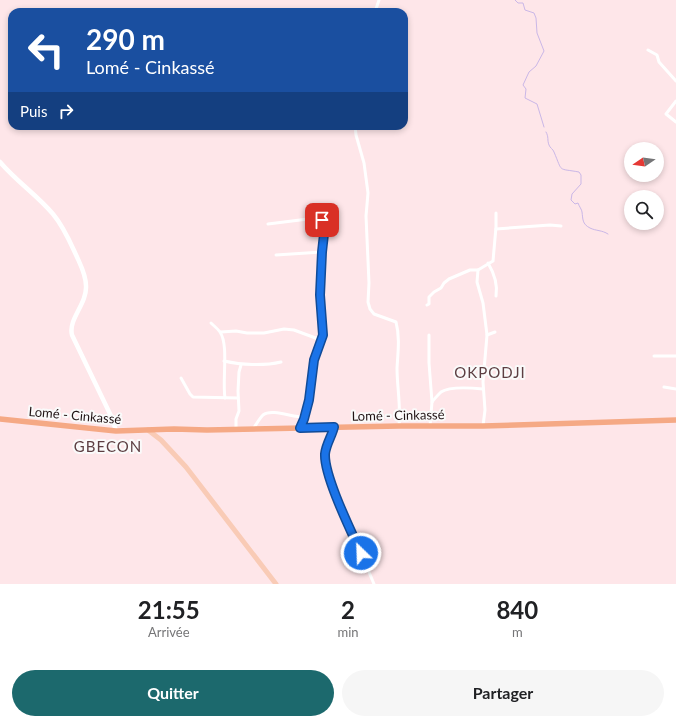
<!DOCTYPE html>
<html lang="fr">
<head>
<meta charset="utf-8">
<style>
  :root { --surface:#fff; --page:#f6f6f6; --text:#202124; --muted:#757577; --accent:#1c696d }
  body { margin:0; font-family:Lato,sans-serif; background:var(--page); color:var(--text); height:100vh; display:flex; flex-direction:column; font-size:15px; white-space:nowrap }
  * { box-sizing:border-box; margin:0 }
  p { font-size:13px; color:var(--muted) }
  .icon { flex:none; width:22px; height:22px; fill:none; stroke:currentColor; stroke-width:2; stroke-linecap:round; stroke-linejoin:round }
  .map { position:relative; height:584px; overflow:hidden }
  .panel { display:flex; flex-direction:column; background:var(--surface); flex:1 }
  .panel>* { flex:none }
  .guide { position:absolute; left:8px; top:8px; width:400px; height:122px; border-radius:12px; box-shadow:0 2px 6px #0003; background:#1a4fa0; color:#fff; overflow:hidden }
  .needle { width:26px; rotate:257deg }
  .fabs { position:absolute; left:624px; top:142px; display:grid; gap:8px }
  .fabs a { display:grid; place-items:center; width:40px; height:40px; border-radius:50%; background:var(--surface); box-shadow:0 2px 6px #0003; font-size:20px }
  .pin { position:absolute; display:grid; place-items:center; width:34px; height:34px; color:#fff; margin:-17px; border-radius:8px; box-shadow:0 2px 6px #0006 }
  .me { position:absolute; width:44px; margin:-22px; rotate:336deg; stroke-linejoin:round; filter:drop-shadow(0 0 3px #0008) }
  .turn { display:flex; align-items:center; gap:14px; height:84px; padding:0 12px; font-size:18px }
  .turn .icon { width:52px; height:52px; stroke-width:2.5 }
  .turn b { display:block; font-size:28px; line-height:34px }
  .then { display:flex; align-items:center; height:38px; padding:0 12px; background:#0003; gap:8px; font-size:15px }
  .eta { display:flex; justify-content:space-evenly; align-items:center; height:68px; text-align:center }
  .eta b { font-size:24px; font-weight:700; line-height:28px }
  .primary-button { display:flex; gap:8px; margin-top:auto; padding:8px 12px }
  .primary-button a { flex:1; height:46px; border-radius:24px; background:var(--accent); color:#fff; font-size:16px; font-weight:700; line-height:46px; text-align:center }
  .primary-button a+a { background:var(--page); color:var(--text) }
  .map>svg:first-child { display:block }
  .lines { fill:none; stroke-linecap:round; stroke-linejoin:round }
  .stream { stroke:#cab7e7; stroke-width:1 }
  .street { stroke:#fff; stroke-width:3 }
  .secondary { stroke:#fff; stroke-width:4.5 }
  .primary { stroke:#f9cbb6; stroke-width:5 }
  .highway { stroke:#f5a985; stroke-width:5.5 }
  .route-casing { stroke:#114b97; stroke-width:10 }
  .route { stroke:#1a73e8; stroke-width:7 }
  .labels { text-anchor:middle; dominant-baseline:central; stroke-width:4; stroke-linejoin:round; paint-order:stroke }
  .street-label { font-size:13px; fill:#211415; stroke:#fafafa }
  .quarter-label { font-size:15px; letter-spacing:1px; fill:#5d3e42; stroke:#fafafa }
</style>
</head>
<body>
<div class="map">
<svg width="676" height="584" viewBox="0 0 676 584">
  <rect width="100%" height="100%" fill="#fee6e9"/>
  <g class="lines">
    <g class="stream">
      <polyline points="515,0 518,3 523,3 525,10 534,13 536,18 537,33 544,51 536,66 529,72 523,85 526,89 525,98 537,104 544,127"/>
      <path d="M546 132C549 137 547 140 549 145 550 148 553 149 554 152 563 173 557 168 579 172L581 175V184L572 194 571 200 575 204 578 203C579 206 582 210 582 212 583 219 582 224 590 228 596 231 602 230 608 234"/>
    </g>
    <g class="street">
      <polyline points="375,12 379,0"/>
      <polyline points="648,50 657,55 659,62 676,81"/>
      <polyline points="676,101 666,114 676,122"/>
      <path d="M355 126 356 135 364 163 368 193 366 216 369 283 368 302 370 309 374 314 396 322C400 337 398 352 397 368 397 387 401 406 399 426"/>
      <polyline points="268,224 316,218 322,220 324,234 322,252 320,295 323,335 314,360 309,400 304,419 300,428"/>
      <polyline points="496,229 550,225 561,226"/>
      <polyline points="276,255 322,252"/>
      <path d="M488 263C494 273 498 284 496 296"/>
      <polyline points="478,270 477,282 483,303 487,335 483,382 485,410 483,426"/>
      <polyline points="427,305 429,304 429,297 434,292 441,288 444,283 449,279 470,270 478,270 493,261 496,227 496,213"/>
      <path d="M211 323C214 326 218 329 220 332 229 345 222 380 225 398"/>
      <polyline points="221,332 236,331 247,333 264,333 284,329 294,330 321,340"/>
      <polyline points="429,335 429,363 432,402 430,426"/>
      <polyline points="487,335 495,332"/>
      <polyline points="654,356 676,356"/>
      <path d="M224 361C241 365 264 366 281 362"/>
      <polyline points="181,378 190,394 193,397 238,398"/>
      <polyline points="664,387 676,389"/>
      <path d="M432 402C435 398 438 395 441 392 450 386 473 388 483 389"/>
      <polyline points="334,427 326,450 325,459 327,468 339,501 374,584"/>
      <polyline points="236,429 236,419 239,411 238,391 239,372 241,365"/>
      <path d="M253 429C256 425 259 419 263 415 272 408 294 418 305 417"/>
    </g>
    <path class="secondary" d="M0 162C16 181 37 195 53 214 64 227 70 242 77 257 81 266 86 275 86 286 87 304 68 319 72 335L112 418 116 431"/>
    <polyline class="primary" points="148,430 161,440 186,467 276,584"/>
    <polyline class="highway" points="0,419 116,431 174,429 207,430 399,426 483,426 676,420"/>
  </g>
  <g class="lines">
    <defs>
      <path id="route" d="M322 220 324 234 322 252 320 295 323 335 314 360 309 400 304 419 300 428 334 427C332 436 326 444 325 454 324 476 351 531 361 553"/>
    </defs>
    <use href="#route" class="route-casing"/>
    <use href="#route" class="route"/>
  </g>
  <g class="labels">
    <g class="street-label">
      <text transform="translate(75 415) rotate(5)">Lomé - Cinkassé</text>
      <text transform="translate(398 415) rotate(-1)">Lomé - Cinkassé</text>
    </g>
    <g class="quarter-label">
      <text x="490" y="372">OKPODJI</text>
      <text x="108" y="446">GBECON</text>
    </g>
  </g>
</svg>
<div class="fabs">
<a><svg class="needle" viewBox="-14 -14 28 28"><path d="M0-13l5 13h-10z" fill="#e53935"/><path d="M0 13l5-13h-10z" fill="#757577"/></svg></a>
<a><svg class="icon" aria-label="search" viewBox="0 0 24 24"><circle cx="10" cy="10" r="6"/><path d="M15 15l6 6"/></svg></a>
</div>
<div class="pin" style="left:322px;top:220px;background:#d93025"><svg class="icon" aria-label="arrive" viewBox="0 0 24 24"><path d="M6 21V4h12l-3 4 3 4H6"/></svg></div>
<svg class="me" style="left:361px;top:553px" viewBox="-20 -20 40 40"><circle r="17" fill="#1a73e8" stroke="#fff" stroke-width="3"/><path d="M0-11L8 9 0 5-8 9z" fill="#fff"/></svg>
<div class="guide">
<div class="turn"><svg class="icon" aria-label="left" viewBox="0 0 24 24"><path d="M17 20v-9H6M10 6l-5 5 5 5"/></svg><div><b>290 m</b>Lomé - Cinkassé</div></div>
<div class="then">Puis<svg class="icon" aria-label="right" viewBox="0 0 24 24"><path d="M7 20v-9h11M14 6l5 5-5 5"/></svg></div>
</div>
</div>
<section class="panel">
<div class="eta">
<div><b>21:55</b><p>Arrivée</p></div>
<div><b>2</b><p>min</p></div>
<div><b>840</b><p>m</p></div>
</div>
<div class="primary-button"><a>Quitter</a><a>Partager</a></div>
</section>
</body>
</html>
